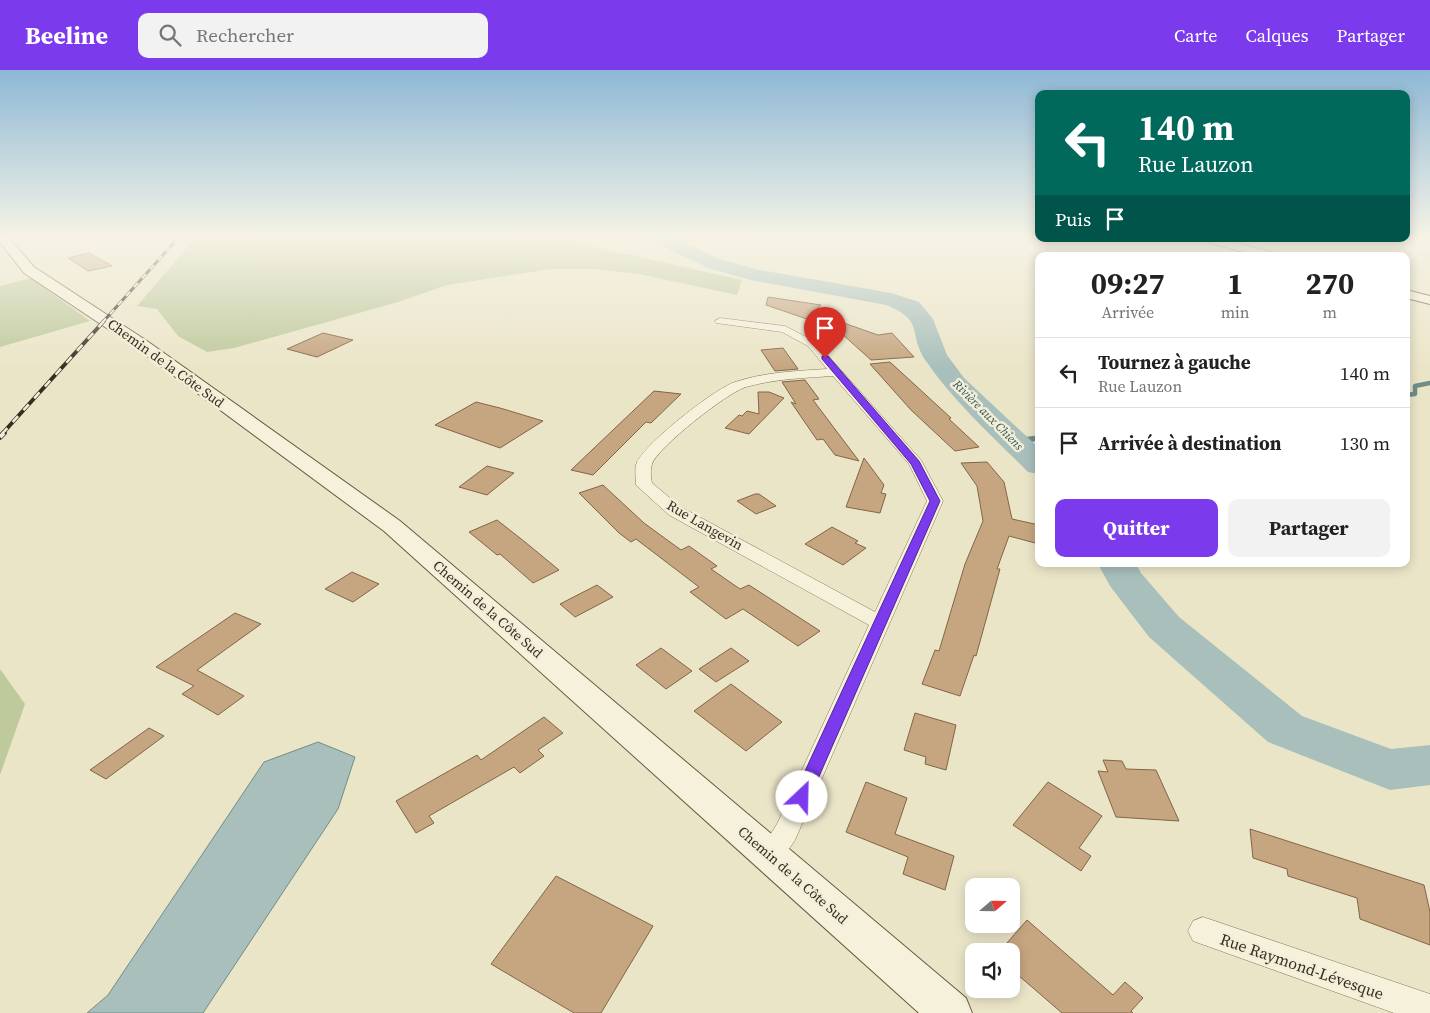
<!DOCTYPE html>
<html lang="fr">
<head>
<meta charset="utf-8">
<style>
  :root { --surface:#fff; --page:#f2f2f2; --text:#222; --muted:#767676; --line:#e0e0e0; --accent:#7c3aed }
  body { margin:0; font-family:"Source Serif 4",serif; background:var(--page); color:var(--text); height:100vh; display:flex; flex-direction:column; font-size:19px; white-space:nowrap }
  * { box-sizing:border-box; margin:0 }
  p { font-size:16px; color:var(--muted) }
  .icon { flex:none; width:28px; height:28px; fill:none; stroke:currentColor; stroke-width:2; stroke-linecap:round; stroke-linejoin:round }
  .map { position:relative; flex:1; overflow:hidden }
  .sheet { position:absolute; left:1035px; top:182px; width:375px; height:315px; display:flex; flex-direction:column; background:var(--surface); border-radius:10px; box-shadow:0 2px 12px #0003 }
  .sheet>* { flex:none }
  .guide { position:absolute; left:1035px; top:20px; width:375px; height:152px; border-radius:10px; box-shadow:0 2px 12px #0003; background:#00695c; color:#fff; overflow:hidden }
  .needle { width:32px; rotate:70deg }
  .controls { position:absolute; left:965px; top:808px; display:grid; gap:10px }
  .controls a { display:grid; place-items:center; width:55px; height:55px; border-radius:10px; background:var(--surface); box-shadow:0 2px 12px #0003; font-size:25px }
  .pin { position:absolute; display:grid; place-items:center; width:42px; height:42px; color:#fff; margin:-51px -21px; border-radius:50% 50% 50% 0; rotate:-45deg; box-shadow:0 0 5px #0007 }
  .pin .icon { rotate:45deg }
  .me { position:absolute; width:55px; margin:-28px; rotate:24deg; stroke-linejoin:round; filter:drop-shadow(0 0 4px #0008) }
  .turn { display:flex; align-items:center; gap:18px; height:105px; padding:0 20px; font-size:22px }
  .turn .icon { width:65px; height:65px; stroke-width:2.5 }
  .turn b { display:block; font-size:35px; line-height:42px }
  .then { display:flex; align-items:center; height:48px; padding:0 20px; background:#0003; gap:10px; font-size:19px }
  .eta { display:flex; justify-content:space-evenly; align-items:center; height:85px; text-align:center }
  .eta b { font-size:30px; font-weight:700; line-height:35px }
  .primary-button { display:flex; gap:10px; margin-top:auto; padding:10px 20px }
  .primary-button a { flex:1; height:58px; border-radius:10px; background:var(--accent); color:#fff; font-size:20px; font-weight:700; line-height:58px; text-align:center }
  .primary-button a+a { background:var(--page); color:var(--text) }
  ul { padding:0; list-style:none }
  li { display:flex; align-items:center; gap:15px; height:70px; padding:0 20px; border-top:1px solid var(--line) }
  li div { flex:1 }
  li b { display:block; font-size:19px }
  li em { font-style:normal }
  header { display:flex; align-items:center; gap:30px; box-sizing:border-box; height:70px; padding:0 25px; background:var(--accent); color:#fff }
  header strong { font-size:24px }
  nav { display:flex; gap:28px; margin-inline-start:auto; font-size:18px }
  .search { width:350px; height:45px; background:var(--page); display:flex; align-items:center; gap:12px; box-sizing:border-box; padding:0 18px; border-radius:10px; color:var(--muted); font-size:19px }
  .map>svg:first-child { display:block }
  .green { fill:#bec99c }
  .water { fill:#a8bfbb; stroke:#708d89 }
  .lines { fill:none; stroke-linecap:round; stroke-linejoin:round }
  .stream-far1 { stroke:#708d89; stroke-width:4.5 }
  .stream { stroke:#708d89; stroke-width:5.5 }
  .river { fill:#a8bfbb; fill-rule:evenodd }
  .building { fill:#c6a681; stroke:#836546 }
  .street-casing { stroke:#86785e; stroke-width:1 }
  .secondary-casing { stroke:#685941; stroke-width:2 }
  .street { fill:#f6f1db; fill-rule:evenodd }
  .secondary { fill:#f6f1db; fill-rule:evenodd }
  .rail-far2-casing { stroke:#372e21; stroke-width:3 }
  .rail-far1-casing { stroke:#372e21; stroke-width:4 }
  .rail-casing { stroke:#372e21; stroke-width:5.5 }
  .rail-far2 { stroke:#f3eed7; stroke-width:2; stroke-dasharray:6; stroke-linecap:butt }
  .rail-far1 { stroke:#f3eed7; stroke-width:2.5; stroke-dasharray:8; stroke-linecap:butt }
  .rail { stroke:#f3eed7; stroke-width:4; stroke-dasharray:11; stroke-linecap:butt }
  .route { fill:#7c3aed; stroke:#51269a }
  .labels { text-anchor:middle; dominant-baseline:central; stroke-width:5; stroke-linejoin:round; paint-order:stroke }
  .far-water-label { font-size:12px; font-style:italic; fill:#315456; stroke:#f3eed7 }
  .street-label { font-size:14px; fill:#372e21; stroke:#f3eed7 }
  .near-street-label { font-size:16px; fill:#372e21; stroke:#f3eed7 }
</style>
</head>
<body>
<header>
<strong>Beeline</strong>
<div class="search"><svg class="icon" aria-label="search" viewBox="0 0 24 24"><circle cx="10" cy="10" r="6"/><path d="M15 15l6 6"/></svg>Rechercher</div>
<nav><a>Carte</a><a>Calques</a><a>Partager</a></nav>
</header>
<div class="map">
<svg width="1430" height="943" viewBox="0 0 1430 943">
  <rect width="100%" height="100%" fill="#ebe5c8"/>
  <g class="green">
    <polygon points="197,166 570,166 590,176 742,210 737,225 639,204 594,199 551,199 447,215 398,232 234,278 207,282 178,266 157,239 137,236"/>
    <polygon points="31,208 90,251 0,277 0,216"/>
    <polygon points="0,599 25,634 0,705"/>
  </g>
  <polygon class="water" points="318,672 355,687 338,739 203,943 87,943 108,925 264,692"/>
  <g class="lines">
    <polyline class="stream-far1" points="1406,325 1415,324 1415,316 1430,313"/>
    <polyline class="stream" points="1016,371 1039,368"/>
    <g class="river">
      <path d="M647 166H670L722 190 760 200 891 223 919 232 933 249 947 285 964 308 1039 378V404L1028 402C992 366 954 332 926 291 907 263 926 251 886 235L751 210 708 198 650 170Z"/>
      <polygon points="1098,494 1136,494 1141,503 1179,547 1302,646 1391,679 1430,675 1430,715 1390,720 1268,672 1149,567 1110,516"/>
    </g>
  </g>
  <g class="building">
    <polygon points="89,183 112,196 88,201 68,188"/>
    <polygon points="768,227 821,235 807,249 766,235"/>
    <polygon points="821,245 878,265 892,263 914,287 871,290"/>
    <polygon points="323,263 353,270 317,287 287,279"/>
    <polygon points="783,278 798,299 775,301 761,280"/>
    <polygon points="890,292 951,348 949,349 979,377 955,381 911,340 870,294"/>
    <polygon points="805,310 819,329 813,330 859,391 835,385 823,369 817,370 791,332 796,334 782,312"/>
    <polygon points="654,321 681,324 651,353 646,352 593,405 571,400"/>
    <polygon points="758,322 769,322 784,328 749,364 725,358 739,345 742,346 747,341 759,344"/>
    <polygon points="476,332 500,338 543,351 500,378 435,355"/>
    <polygon points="864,388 884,415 881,423 886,424 880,443 846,437"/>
    <polygon points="987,392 1004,412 1012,449 1039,455 1039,474 1009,466 997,499 1000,499 976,586 974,585 960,626 922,614 935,580 939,581 965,494 983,451 977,416 961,393"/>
    <polygon points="487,396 514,403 487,425 459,417"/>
    <polygon points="603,415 644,453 681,480 689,476 717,496 711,499 740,519 749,515 820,561 798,576 743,539 726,549 690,522 699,517 636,469 631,472 619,463 579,423"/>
    <polygon points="755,424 759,424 776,436 756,444 737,431"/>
    <polygon points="497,450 525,472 559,500 533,513 500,484 497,485 469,462"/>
    <polygon points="832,457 858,471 855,473 866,478 843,495 805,474"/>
    <polygon points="352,502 379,514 353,532 325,519"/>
    <polygon points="597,515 613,527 575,547 560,534"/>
    <polygon points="235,543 261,554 197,600 244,626 218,645 182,624 194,616 156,597"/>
    <polygon points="661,578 692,601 666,619 636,595"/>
    <polygon points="731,578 749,591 716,612 699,599"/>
    <polygon points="731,614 782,652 746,681 694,641"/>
    <polygon points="915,643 956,655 946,700 925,694 926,687 904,680"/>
    <polygon points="544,647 563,663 538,680 544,686 520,703 514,697 429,746 434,753 416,763 396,731 477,685 481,690"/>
    <polygon points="149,658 164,666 106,709 90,700"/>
    <polygon points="1103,690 1122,691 1126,699 1156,700 1179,751 1116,747 1098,701 1108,702"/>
    <polygon points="866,712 907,728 895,764 954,786 945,820 903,804 908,787 846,762"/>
    <polygon points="1048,712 1102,746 1079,778 1091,786 1081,801 1013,755"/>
    <polygon points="1250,759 1424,815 1430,842 1430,875 1360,849 1357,828 1288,806 1287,799 1253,788"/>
    <polygon points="556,806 653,856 601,943 574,943 491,894"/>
    <polygon points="1027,850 1113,925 1125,912 1143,928 1131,941 1133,943 1062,943 1011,899 1011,881 1000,881"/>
  </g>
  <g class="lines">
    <defs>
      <g id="street">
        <path d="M720 248 785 256 816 272 921 390 943 431 795 770 779 794 770 797 761 794 757 785 777 754 869 555 669 445 636 415C636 408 634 399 637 392 647 372 714 319 735 312 765 302 797 301 827 299L808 276 782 262 716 253 715 251ZM833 306 909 394 927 431 875 542 681 437 652 413C651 408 650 400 652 394 657 378 728 322 746 317 774 309 804 308 833 306Z"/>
        <polygon points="1203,847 1430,924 1430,943 1394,943 1193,871 1188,861 1193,851"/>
      </g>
      <g id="secondary">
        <polygon points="0,166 7,166 34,197 147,271 400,451 966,928 972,943 919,943 384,461 135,277 24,203 0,172"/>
        <polygon points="1202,169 1220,169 1275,183 1277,186 1258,186 1204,171"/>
        <polygon points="1406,220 1430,226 1430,234 1406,228"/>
      </g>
    </defs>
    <use href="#street" class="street-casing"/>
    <use href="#secondary" class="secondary-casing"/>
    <use href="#street" class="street"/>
    <use href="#secondary" class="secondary"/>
    <defs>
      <polyline id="rail-far2" points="102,253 180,166"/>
      <polyline id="rail-far1" points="2,364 104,251"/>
      <polyline id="rail" points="0,367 4,363"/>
    </defs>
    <use href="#rail-far2" class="rail-far2-casing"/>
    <use href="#rail-far1" class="rail-far1-casing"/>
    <use href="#rail" class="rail-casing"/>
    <use href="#rail-far2" class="rail-far2"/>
    <use href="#rail-far1" class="rail-far1"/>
    <use href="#rail" class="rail"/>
  </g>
  <linearGradient id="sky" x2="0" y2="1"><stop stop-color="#8eb8d6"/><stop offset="0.56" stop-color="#f6f3e6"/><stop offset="1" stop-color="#f6f3e6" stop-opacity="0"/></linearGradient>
  <rect width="1430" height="298" fill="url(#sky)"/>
  <polygon class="route" points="822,286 828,286 919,391 940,431 810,727 807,731 802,733 796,731 793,727 930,431 911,394 822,289"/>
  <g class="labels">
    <g class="far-water-label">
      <text transform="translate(988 345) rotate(45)">Rivière aux Chiens</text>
    </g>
    <g class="street-label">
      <text transform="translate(166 293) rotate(36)">Chemin de la Côte Sud</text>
      <text transform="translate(705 455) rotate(30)">Rue Langevin</text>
      <text transform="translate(488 539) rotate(41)">Chemin de la Côte Sud</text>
      <text transform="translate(793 805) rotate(41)">Chemin de la Côte Sud</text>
    </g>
    <g class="near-street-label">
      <text transform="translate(1302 896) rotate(19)">Rue Raymond-Lévesque</text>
    </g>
  </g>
</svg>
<div class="controls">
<a><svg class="needle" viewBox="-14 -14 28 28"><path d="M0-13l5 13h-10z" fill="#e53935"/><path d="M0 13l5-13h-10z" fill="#767676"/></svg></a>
<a><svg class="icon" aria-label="sound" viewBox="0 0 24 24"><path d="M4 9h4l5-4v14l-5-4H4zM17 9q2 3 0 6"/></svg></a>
</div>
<div class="pin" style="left:825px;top:288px;background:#d93025"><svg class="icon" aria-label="arrive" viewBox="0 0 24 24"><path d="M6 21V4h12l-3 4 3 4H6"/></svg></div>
<svg class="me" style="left:802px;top:727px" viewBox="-20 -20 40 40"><circle r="19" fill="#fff"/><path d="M0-13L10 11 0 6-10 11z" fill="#7c3aed"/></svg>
<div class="guide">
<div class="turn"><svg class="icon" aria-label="left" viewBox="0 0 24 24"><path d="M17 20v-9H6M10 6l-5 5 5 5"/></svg><div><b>140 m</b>Rue Lauzon</div></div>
<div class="then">Puis<svg class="icon" aria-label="arrive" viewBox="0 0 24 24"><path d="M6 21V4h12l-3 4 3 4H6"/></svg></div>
</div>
<section class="sheet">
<div class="eta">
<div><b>09:27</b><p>Arrivée</p></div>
<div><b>1</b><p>min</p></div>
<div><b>270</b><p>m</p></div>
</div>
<ul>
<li><svg class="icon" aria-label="left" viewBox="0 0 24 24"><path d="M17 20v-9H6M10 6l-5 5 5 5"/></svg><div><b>Tournez à gauche</b><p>Rue Lauzon</p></div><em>140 m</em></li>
<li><svg class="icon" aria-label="arrive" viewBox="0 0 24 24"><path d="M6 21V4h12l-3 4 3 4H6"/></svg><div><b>Arrivée à destination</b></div><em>130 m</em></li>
</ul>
<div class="primary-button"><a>Quitter</a><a>Partager</a></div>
</section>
</div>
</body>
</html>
